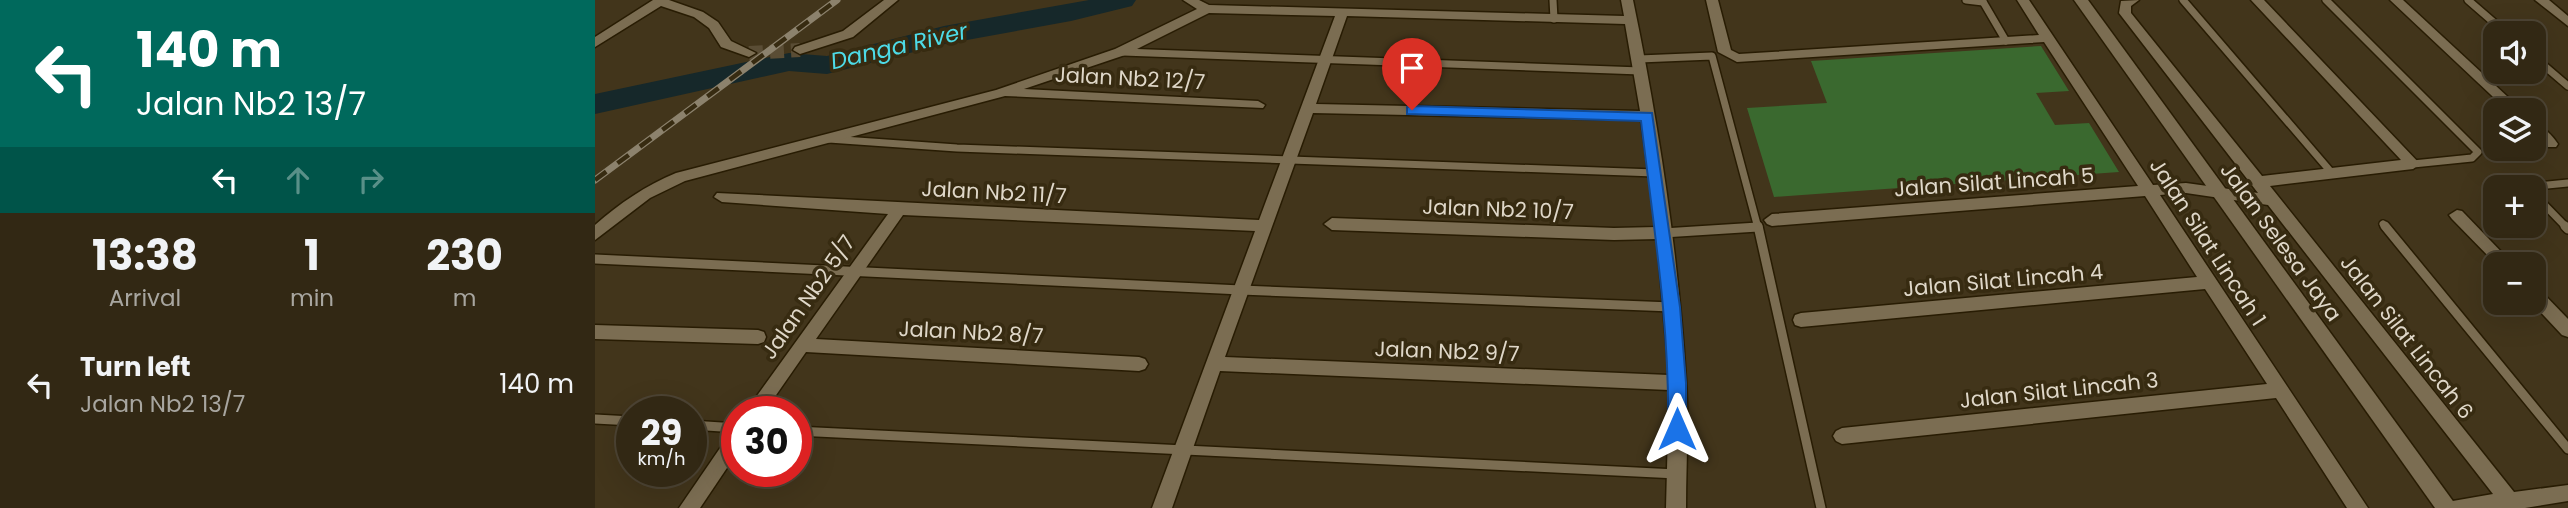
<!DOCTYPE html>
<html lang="en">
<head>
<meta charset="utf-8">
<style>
  :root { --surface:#322814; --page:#3d3422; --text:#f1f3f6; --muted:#a8a6a0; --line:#4d4434 }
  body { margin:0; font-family:Poppins,sans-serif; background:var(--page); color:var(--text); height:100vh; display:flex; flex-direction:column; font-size:26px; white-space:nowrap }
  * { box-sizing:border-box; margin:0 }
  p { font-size:23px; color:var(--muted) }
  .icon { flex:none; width:38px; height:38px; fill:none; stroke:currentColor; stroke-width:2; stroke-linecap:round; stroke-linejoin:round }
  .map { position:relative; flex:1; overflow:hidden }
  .side { display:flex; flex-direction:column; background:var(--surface); width:595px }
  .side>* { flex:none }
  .banner { background:#00695c; color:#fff; overflow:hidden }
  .controls { position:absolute; left:1888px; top:21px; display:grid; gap:14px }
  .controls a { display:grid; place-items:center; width:63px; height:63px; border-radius:14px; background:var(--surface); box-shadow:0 7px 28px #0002,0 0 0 2px var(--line); font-size:35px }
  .speed { position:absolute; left:21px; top:396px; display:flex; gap:14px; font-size:35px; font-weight:700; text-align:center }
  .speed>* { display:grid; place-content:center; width:91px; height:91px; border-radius:50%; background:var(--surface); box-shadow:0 7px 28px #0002,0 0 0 2px var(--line); line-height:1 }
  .speed small { font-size:18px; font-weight:400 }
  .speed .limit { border:10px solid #d22; background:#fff; color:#111 }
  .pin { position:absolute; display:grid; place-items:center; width:60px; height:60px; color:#fff; margin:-72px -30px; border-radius:50% 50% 50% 0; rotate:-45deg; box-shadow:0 0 7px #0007 }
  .pin .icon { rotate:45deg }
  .me { position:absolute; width:77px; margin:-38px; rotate:0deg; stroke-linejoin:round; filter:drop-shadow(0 0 5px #0008) }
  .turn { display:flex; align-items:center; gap:24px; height:147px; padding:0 21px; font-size:32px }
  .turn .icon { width:91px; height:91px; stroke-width:2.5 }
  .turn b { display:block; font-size:49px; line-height:60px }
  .lanes { display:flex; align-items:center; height:66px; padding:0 21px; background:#0003; justify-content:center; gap:35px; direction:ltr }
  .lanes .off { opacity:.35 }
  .eta { display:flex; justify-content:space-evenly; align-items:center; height:119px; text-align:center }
  .eta b { font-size:42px; font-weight:700; line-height:49px }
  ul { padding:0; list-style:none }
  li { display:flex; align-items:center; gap:21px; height:105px; padding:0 21px }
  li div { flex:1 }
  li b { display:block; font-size:26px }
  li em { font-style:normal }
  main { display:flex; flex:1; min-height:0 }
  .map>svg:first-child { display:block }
  .green { fill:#3a692f }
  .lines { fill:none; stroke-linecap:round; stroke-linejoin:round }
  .river { fill:#16282a; fill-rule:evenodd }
  .minor-tunnel { stroke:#5a4d35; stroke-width:14; stroke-dasharray:14 7; stroke-linecap:butt }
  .service-far1-casing { stroke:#281c03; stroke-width:10 }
  .service-casing { stroke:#281c03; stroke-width:12 }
  .minor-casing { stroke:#281c03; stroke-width:3 }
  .tertiary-casing { stroke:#281c03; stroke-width:3 }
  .service-far1 { stroke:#7b6d52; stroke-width:7 }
  .service { stroke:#7b6d52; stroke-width:9 }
  .minor { fill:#7b6d52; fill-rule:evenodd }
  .tertiary { fill:#7b6d52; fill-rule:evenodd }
  .rail-casing { stroke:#8c826d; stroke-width:7 }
  .rail { stroke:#372b11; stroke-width:4.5; stroke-dasharray:14; stroke-linecap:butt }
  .route { fill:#1a73e8; stroke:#114b97; stroke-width:2 }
  .labels { text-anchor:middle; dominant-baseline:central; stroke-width:7; stroke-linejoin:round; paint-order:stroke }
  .street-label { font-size:21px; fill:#dfd7c8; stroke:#372b11 }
  .water-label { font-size:23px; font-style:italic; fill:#4ddbe7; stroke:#372b11 }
</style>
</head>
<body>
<main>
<section class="side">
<div class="banner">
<div class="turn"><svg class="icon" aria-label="left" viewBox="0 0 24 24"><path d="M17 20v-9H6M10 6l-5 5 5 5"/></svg><div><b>140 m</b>Jalan Nb2 13/7</div></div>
<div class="lanes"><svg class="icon" aria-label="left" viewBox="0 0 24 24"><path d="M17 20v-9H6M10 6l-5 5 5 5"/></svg><svg class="icon off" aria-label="ahead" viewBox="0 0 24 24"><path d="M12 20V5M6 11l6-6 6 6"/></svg><svg class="icon off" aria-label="right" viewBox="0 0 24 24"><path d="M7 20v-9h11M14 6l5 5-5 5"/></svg></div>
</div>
<div class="eta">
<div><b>13:38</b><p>Arrival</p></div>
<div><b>1</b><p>min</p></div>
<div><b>230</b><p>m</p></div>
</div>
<ul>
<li><svg class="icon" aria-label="left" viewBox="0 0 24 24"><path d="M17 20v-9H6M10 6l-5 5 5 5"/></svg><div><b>Turn left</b><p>Jalan Nb2 13/7</p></div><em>140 m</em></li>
</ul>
</section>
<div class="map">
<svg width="1973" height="508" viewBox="0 0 1973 508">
  <rect width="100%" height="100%" fill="#42351b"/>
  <polygon class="green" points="1446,46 1474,91 1441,93 1460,125 1494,123 1524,172 1179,197 1152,108 1232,103 1216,61"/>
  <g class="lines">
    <polygon class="river" points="494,0 541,0 537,6 476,21 350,44 232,74 194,71 0,114 0,94 194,53 232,56 349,26"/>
    <polyline class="minor-tunnel" points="154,53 205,50"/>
    <defs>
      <g id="service-far1">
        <polyline points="958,0 959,19"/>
        <polyline points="1371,0 1388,2"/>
        <polyline points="1387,0 1411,41"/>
        <polyline points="1588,0 1736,172"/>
        <polyline points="1731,0 1883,152 1877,158 1818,164"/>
        <polyline points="1873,0 1911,33"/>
        <polyline points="528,52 1046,71"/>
        <polyline points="1939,57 1973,86"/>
        <polyline points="1044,59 1117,56 1163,228"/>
        <polyline points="234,139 362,148 1060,173"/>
        <polyline points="1933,187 1973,183"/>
        <polyline points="1939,194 1972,228"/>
        <polyline points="1788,224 1791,228"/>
        <polyline points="1151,228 1163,227"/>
      </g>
      <g id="service">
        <polyline points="1163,226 1226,508"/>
        <polyline points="1790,226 1973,449"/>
        <polyline points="1970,226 1973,229"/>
        <polyline points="1068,233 1163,227"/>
        <polyline points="0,259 646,290 1077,307"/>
        <polyline points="0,419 37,421"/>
        <polyline points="96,425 142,428"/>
        <polyline points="201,431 1082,474"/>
      </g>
      <g id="minor">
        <polygon points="58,0 74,0 108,12 123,22 136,41 161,53 154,57 126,47 114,28 99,17 66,6 0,47 0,37"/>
        <polygon points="289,0 303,0 258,37 205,54 198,50 200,47 248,31"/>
        <path d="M588 0H604L614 5 1029 16 1026 0H1038C1064 125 1083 252 1091 380 1094 422 1091 466 1091 508H1071L1074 390 625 371 577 508H557L660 231 308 215 221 339 544 357 550 359 553 364 550 369 544 371 211 352 170 411H151L293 214 127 202 119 197 122 193 664 220 740 16 614 13 530 55 429 89 663 101 670 105 668 108 410 96 90 181 55 198 0 240V225C25 203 50 186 81 173L401 90 520 49 602 9ZM752 16 1030 24 1045 111 721 104ZM718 113 1046 120 1061 227 1019 228 737 218 729 224 737 230 1019 240 1062 239 1074 375 630 357Z"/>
        <polygon points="1111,0 1123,0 1136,50 1144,54 1444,35 1422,0 1434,0 1558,185 1591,183 1663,193 1524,13 1526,1 1544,0 1536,6 1536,13 1667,176 1806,160 1656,0 1669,0 1825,164 1818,169 1675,186 1919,492 1973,485 1973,501 1930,508 1849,508 1852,502 1898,494 1673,205 1591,193 1565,195 1773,508 1752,508 1681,398 1247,444 1241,441 1238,436 1241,431 1247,428 1672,384 1610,289 1206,327 1200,325 1198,320 1200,315 1206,313 1602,277 1550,196 1177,226 1172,224 1169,220 1177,214 1543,186 1449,42 1142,62 1123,52"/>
        <polygon points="1795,0 1808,0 1927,110 1912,110"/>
        <polygon points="1940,0 1954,0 1973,16 1973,26"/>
        <path d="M1939 123C1948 126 1958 136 1963 144L1961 147H1951L1939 136Z"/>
        <polygon points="1862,210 1867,211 1918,264 1901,264 1857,219 1854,215"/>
        <polygon points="1939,288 1945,290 1973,319 1973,337 1967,335 1937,303"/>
        <polygon points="0,325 163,330 169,332 171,337 169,342 163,344 0,339"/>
        <polygon points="142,430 142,453 105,508 84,508 136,432"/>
      </g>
      <polygon id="tertiary" points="1479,0 1493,0 1863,508 1840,508"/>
    </defs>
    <use href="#service-far1" class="service-far1-casing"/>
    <use href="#service" class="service-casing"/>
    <use href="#minor" class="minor-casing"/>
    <use href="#tertiary" class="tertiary-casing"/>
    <use href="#service-far1" class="service-far1"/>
    <use href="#service" class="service"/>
    <use href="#minor" class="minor"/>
    <use href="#tertiary" class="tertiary"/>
    <defs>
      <polyline id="rail" points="0,180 242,0"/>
    </defs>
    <use href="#rail" class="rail-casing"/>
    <use href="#rail" class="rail"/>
  </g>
  <path class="route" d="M817 106 1057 113 1085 307 1091 383V429L1089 434 1082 437 1076 434 1073 429C1075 326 1058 223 1046 121L812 114V107Z"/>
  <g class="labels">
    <g class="street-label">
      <text transform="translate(535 78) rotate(3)">Jalan Nb2 12/7</text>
      <text transform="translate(1399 182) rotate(-4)">Jalan Silat Lincah 5</text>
      <text transform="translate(399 192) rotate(3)">Jalan Nb2 11/7</text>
      <text transform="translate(903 209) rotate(2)">Jalan Nb2 10/7</text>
      <text transform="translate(1613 242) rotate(57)">Jalan Silat Lincah 1</text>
      <text transform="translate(1686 242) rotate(54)">Jalan Selesa Jaya</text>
      <text transform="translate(1408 280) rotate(-5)">Jalan Silat Lincah 4</text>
      <text transform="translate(213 297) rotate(-55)">Jalan Nb2 5/7</text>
      <text transform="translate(376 332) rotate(3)">Jalan Nb2 8/7</text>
      <text transform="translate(1812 337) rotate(52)">Jalan Silat Lincah 6</text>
      <text transform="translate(852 351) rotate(2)">Jalan Nb2 9/7</text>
      <text transform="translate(1464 390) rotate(-6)">Jalan Silat Lincah 3</text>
    </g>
    <g class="water-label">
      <text transform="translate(304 46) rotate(-13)">Danga River</text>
    </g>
  </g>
</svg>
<div class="controls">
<a><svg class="icon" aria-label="sound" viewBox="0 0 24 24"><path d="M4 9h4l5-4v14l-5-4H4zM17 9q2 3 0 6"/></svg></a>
<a><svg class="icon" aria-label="layers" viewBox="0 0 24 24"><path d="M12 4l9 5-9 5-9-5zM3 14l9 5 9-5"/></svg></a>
<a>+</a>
<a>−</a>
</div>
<div class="speed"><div>29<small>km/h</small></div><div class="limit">30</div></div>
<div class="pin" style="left:817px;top:110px;background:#d93025"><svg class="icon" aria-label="arrive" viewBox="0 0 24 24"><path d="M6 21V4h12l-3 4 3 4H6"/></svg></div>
<svg class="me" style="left:1082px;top:429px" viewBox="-20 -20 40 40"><path d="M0-17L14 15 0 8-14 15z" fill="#1a73e8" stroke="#fff" stroke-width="4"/></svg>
</div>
</main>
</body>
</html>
